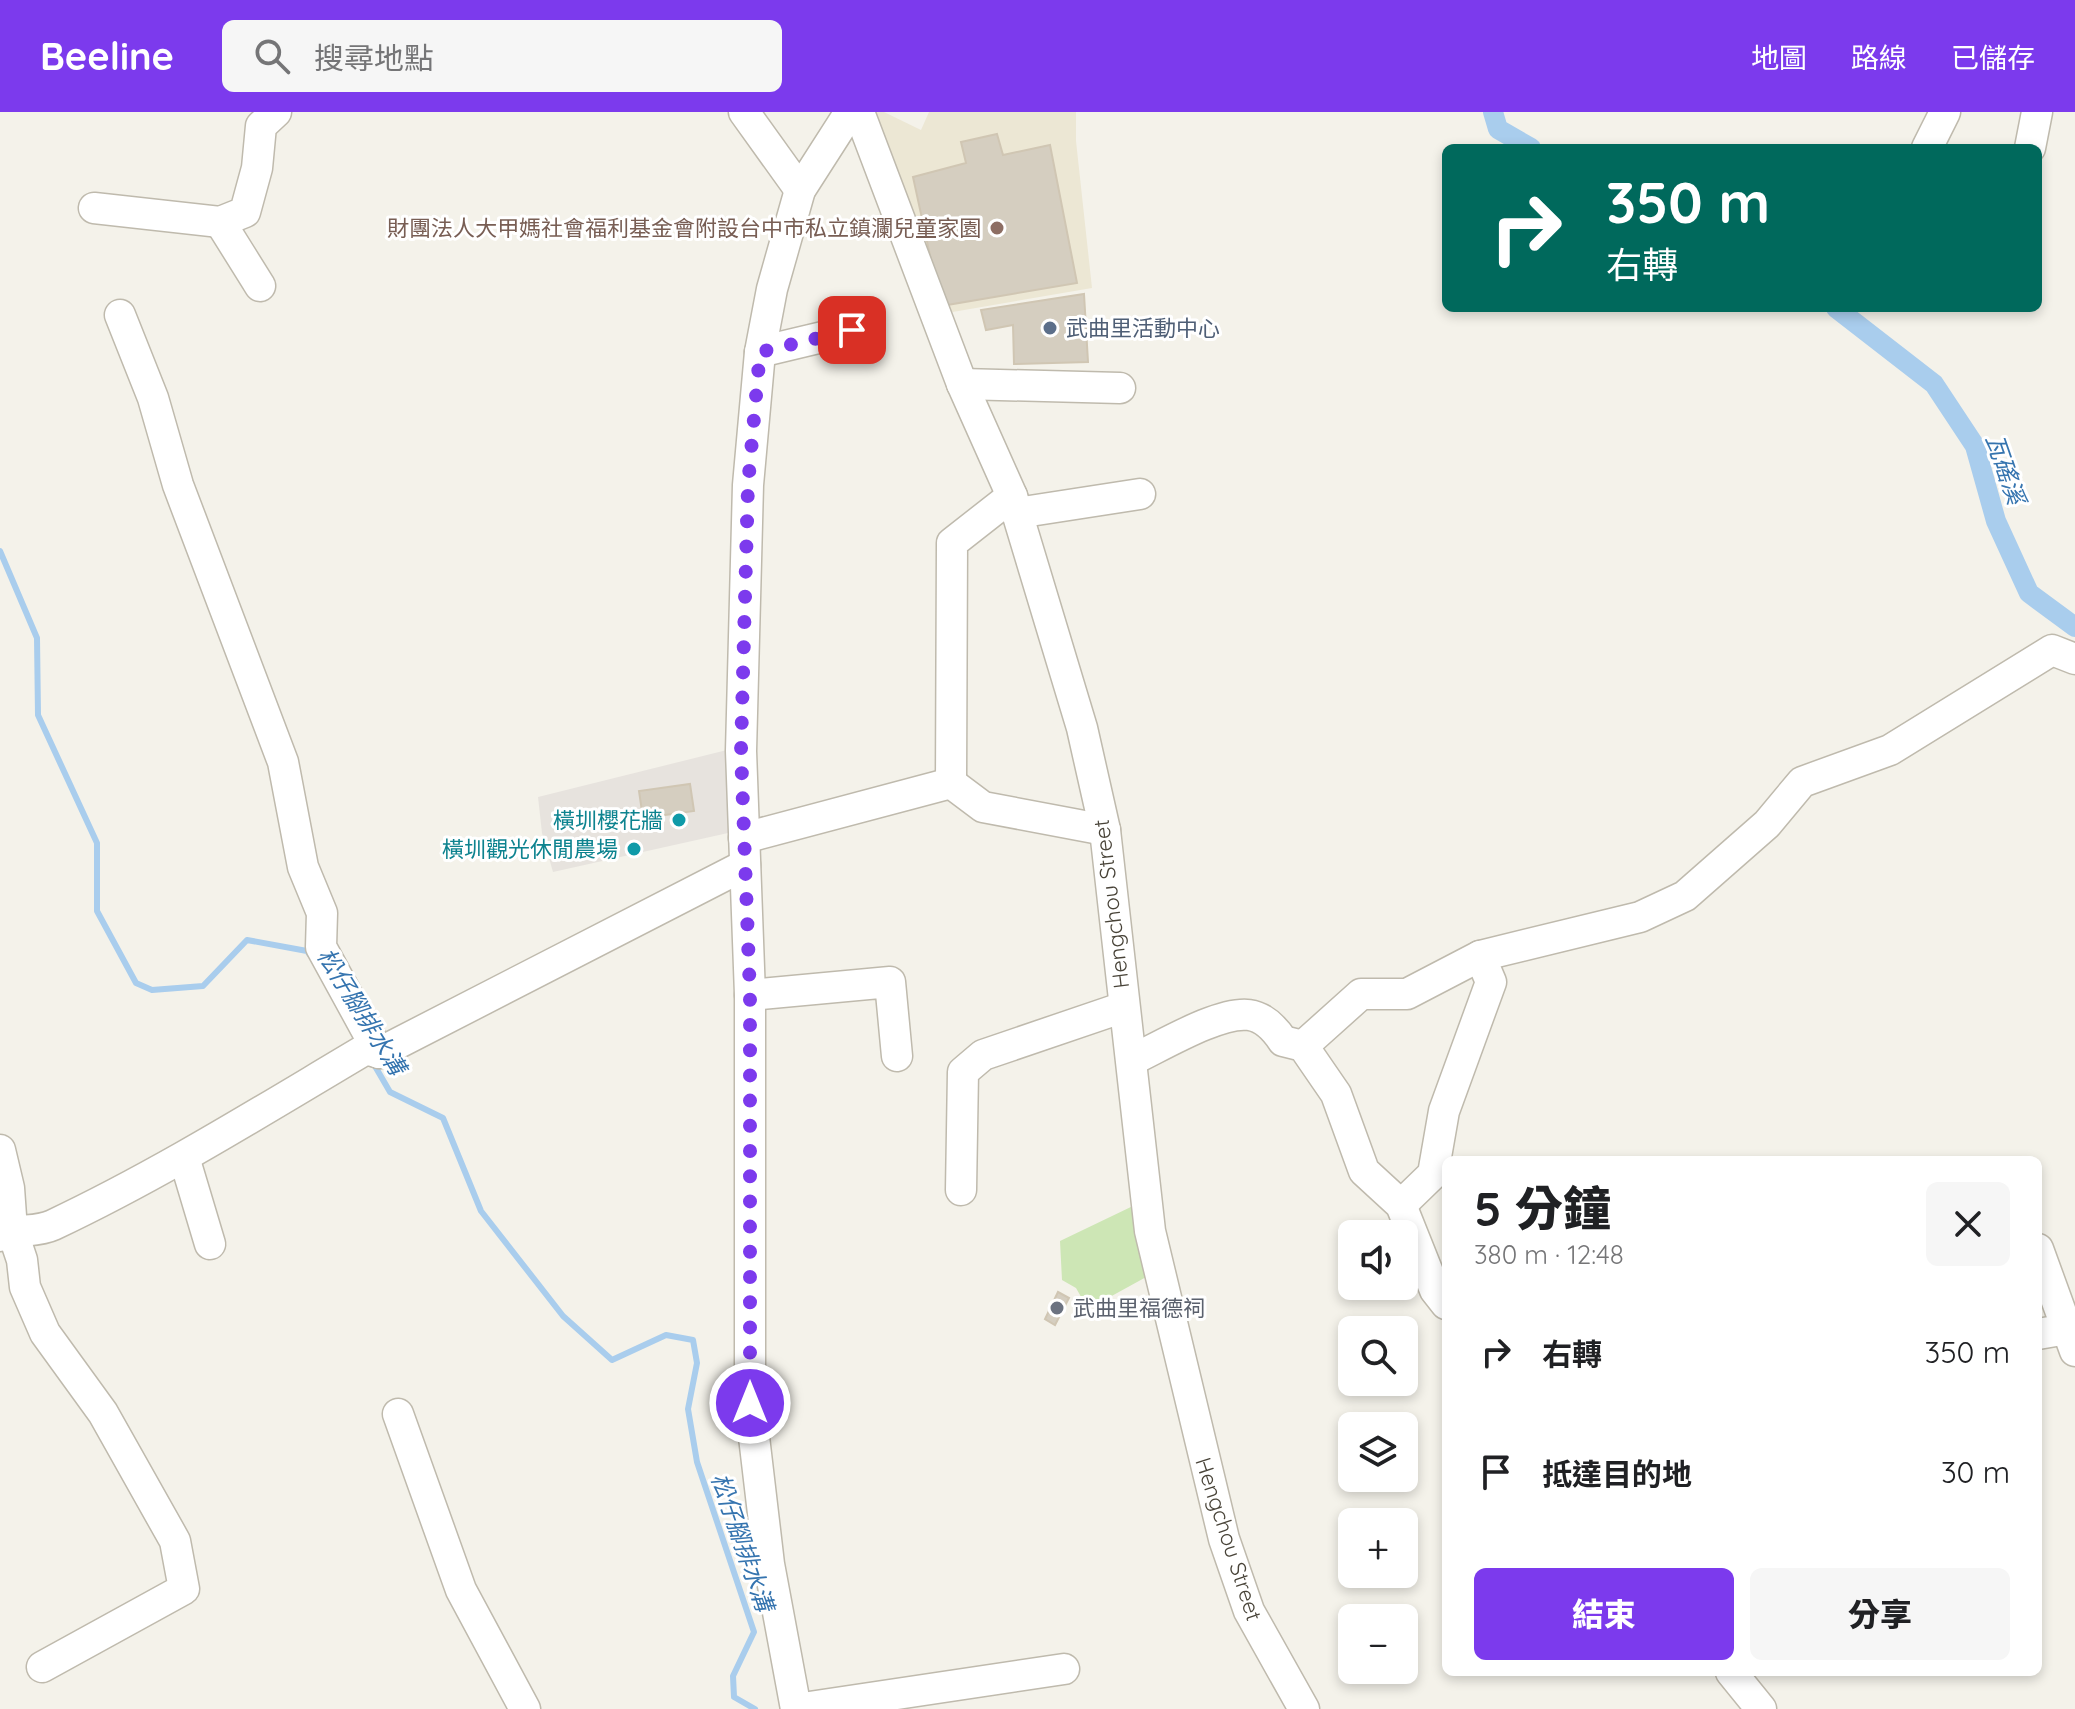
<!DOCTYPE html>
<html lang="zh-TW">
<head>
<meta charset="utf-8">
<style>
  :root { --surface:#fff; --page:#f6f6f6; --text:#202124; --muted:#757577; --accent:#7c3aed }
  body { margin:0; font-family:Quicksand,"Noto Sans TC",sans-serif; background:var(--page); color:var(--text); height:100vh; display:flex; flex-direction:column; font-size:30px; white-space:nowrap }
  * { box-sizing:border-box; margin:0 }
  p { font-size:26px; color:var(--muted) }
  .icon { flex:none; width:44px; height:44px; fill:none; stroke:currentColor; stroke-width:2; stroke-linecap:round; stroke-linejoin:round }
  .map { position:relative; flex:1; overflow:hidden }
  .sheet { position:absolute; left:1442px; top:1044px; width:600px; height:520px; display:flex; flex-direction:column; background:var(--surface); border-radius:12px; box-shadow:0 4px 12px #0003 }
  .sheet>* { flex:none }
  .hud { position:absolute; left:1442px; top:32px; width:600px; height:168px; border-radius:12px; box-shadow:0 4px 12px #0003; background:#00695c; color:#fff; overflow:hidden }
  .fabs { position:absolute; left:1338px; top:1108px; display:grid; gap:16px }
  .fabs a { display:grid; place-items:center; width:80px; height:80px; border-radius:12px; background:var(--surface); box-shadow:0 4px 12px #0003; font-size:40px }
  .pin { position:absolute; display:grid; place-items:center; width:68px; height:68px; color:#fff; margin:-34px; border-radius:16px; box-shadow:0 4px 12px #0006 }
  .me { position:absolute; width:88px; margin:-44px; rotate:0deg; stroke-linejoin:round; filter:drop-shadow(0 0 6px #0008) }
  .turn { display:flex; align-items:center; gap:28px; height:168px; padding:0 32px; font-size:36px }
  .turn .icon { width:104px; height:104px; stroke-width:2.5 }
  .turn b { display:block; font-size:56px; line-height:68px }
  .round { display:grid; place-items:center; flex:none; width:84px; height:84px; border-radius:12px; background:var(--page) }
  .head { display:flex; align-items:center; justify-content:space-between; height:136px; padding:0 32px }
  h1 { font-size:48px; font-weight:800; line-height:60px }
  .action { display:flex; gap:16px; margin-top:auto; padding:16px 32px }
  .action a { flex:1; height:92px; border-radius:12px; background:var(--accent); color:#fff; font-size:32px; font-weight:800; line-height:92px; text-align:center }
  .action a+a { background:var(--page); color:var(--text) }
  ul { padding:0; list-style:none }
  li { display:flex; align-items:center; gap:24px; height:120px; padding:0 32px }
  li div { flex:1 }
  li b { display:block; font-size:30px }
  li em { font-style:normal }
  header { display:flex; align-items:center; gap:48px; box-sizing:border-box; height:112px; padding:0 40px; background:var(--accent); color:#fff }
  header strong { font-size:38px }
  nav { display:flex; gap:44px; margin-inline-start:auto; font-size:28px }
  .search { width:560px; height:72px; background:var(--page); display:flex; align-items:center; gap:20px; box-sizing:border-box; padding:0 28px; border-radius:12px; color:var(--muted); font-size:30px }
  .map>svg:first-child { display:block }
  .industrial { fill:#e7e3de }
  .education { fill:#ece7d4 }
  .green { fill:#cde6b5 }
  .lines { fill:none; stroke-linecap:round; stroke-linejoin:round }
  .stream { stroke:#a9cded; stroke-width:6 }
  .canal { stroke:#a9cded; stroke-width:20 }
  .building { fill:#d5cec0; stroke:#d0c6b3; stroke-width:2 }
  .minor-casing { stroke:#bfbaad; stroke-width:33 }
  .minor { stroke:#fff; stroke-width:30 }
  .route { stroke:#7c3aed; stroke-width:14; stroke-dasharray:0 25.2 }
  .education-dot { fill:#8d6e63; stroke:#fff; stroke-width:3 }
  .service-dot { fill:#5c6f8a; stroke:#fff; stroke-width:3 }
  .culture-dot { fill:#0f9aa8; stroke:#fff; stroke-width:3 }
  .worship-dot { fill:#6b7280; stroke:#fff; stroke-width:3 }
  .labels { text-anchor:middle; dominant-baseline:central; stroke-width:6; stroke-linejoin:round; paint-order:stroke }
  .education-label { font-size:22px; fill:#785e54; stroke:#fff; text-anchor:end }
  .service-label { font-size:22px; fill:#4e5e75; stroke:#fff; text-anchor:start }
  .culture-label { font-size:22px; fill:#0d838f; stroke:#fff; text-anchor:end }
  .street-label { font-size:22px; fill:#484338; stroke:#fff }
  .worship-label { font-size:22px; fill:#5b616d; stroke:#fff; text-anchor:start }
  .water-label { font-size:24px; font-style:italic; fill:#3574af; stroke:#fff }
</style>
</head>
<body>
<header>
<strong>Beeline</strong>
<div class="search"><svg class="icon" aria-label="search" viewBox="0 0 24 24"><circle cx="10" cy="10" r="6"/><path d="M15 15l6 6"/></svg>搜尋地點</div>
<nav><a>地圖</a><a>路線</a><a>已儲存</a></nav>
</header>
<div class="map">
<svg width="2075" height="1597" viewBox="0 0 2075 1597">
  <rect width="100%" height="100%" fill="#f4f2ea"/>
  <polygon class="industrial" points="735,636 737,719 553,760 542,721 538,685"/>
  <polygon class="education" points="863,0 884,0 921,18 929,0 1076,0 1076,29 1092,176 941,202"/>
  <polygon class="green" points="1135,1093 1148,1164 1088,1197 1076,1176 1062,1168 1060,1129"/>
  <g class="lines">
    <g class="stream">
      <polyline points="0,439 37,526 38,603 97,731 97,799 136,871 152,878 203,874 247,828 307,839 310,843"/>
      <polyline points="372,949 390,980 443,1006 481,1099 563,1204 612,1248 666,1223 693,1228 697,1251 688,1297 697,1350 754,1520 733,1564 734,1585 755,1597"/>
    </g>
    <g class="canal">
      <polyline points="1493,0 1498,17 1531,36"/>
      <polyline points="1836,196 1934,272 1975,334 1996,409 2029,481 2075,515"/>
    </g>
  </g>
  <g class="building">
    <polygon points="997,22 1003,43 1050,33 1077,171 941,194 913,65 966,51 961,30"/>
    <polygon points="1084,182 1088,250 1014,252 1013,213 986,218 981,198"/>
    <polygon points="690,672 694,699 643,706 639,679"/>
    <polygon points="1058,1180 1069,1186 1055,1213 1045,1207"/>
  </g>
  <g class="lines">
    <defs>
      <g id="minor">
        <polyline points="744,0 800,78"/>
        <polyline points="859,0 962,272 1012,384 1082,616 1105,718 1150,1119 1224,1427 1249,1499 1304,1597"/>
        <polyline points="1927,36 1945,0"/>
        <polyline points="2030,36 2037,0"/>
        <polyline points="94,96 220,110 245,100 257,56 261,14 276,0"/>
        <polyline points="220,110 260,174"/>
        <polyline points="120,203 153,286 178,373 283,650 303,755 322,801 321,835 379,941"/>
        <polyline points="760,240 852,218"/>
        <polyline points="962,272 1120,276"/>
        <polyline points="1017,401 1140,382"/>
        <polyline points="951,671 952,431 1012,384"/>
        <polyline points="744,726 951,671 983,695 1105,718"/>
        <polyline points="750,883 890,870 897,944"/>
        <polyline points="1303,934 1361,882 1407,882 1480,844 1640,805 1685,784 1767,712 1802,670 1890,638 2052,538 2075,547"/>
        <path d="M1132 948C1160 935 1219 899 1249 903 1264 905 1275 917 1283 929L1303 934 1336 982 1364 1059 1401 1093 1435 1178 1446 1192"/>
        <polyline points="0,1038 9,1076 12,1118 22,1148 25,1175 45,1221 103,1301 175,1429 184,1477 42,1555"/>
        <polyline points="184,1045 210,1132"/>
        <polyline points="961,1078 963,960 983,943 1124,895"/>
        <polyline points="1401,1093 1433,1062 1444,999 1491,870 1480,844"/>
        <path d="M0 1124C17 1116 36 1121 53 1113 161 1062 263 998 366 937L379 941 745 753"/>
        <polyline points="2038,1137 2075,1239"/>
        <polyline points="2038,1222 2067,1217"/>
        <polyline points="398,1302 461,1478 525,1597"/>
        <polyline points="1731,1560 1761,1597"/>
        <polyline points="796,1597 769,1452 750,1291 750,883 741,639 748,373 760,240 772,177 800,78 850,0"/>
        <polyline points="796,1597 1064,1557"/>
      </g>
    </defs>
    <use href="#minor" class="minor-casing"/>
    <use href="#minor" class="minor"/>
  </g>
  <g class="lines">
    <polyline class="route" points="750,1291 750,883 741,639 748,373 760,240 852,218"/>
  </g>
  <circle class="education-dot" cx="997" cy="116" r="8"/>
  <circle class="service-dot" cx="1050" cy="216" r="8"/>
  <g class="culture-dot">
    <circle cx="679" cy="708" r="8"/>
    <circle cx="634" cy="737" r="8"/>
  </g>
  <circle class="worship-dot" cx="1057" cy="1196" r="8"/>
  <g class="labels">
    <g class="education-label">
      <text x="981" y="116">財團法人大甲媽社會福利基金會附設台中市私立鎮瀾兒童家園</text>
    </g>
    <g class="service-label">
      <text x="1066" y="216">武曲里活動中心</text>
    </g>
    <g class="culture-label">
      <text x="663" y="708">橫圳櫻花牆</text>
      <text x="618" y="737">橫圳觀光休閒農場</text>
    </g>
    <g class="street-label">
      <text transform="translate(1111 792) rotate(-97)">Hengchou Street</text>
      <text transform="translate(1229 1427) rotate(72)">Hengchou Street</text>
    </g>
    <g class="worship-label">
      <text x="1073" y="1196">武曲里福德祠</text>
    </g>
    <g class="water-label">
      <text transform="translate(2006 357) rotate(71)">瓦磘溪</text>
      <text transform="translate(362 899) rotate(58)">松仔腳排水溝</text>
      <text transform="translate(743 1430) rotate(71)">松仔腳排水溝</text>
    </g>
  </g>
</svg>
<div class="fabs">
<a><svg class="icon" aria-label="sound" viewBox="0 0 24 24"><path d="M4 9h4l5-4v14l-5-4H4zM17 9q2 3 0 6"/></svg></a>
<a><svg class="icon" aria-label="search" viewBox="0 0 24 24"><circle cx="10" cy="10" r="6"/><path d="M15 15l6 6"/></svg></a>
<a><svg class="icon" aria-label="layers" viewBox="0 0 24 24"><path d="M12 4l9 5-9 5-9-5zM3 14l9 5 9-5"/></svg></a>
<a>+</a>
<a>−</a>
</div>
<div class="pin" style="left:852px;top:218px;background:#d93025"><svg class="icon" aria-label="arrive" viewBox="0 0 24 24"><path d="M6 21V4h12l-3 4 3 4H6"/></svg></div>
<svg class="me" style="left:750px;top:1291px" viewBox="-20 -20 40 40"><circle r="17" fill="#7c3aed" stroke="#fff" stroke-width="3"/><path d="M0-11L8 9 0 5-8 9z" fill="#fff"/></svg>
<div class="hud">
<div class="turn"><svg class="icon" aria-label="right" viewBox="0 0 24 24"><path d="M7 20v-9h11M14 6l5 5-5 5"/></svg><div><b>350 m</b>右轉</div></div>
</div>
<section class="sheet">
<div class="head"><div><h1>5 分鐘</h1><p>380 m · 12:48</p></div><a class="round"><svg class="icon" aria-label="close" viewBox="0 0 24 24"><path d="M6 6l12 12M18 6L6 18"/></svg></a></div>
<ul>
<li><svg class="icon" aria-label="right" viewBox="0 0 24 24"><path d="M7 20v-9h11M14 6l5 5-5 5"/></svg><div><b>右轉</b></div><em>350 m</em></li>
<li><svg class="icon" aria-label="arrive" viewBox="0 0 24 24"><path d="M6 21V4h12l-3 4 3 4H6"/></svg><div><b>抵達目的地</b></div><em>30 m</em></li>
</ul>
<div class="action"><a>結束</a><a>分享</a></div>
</section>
</div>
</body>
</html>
